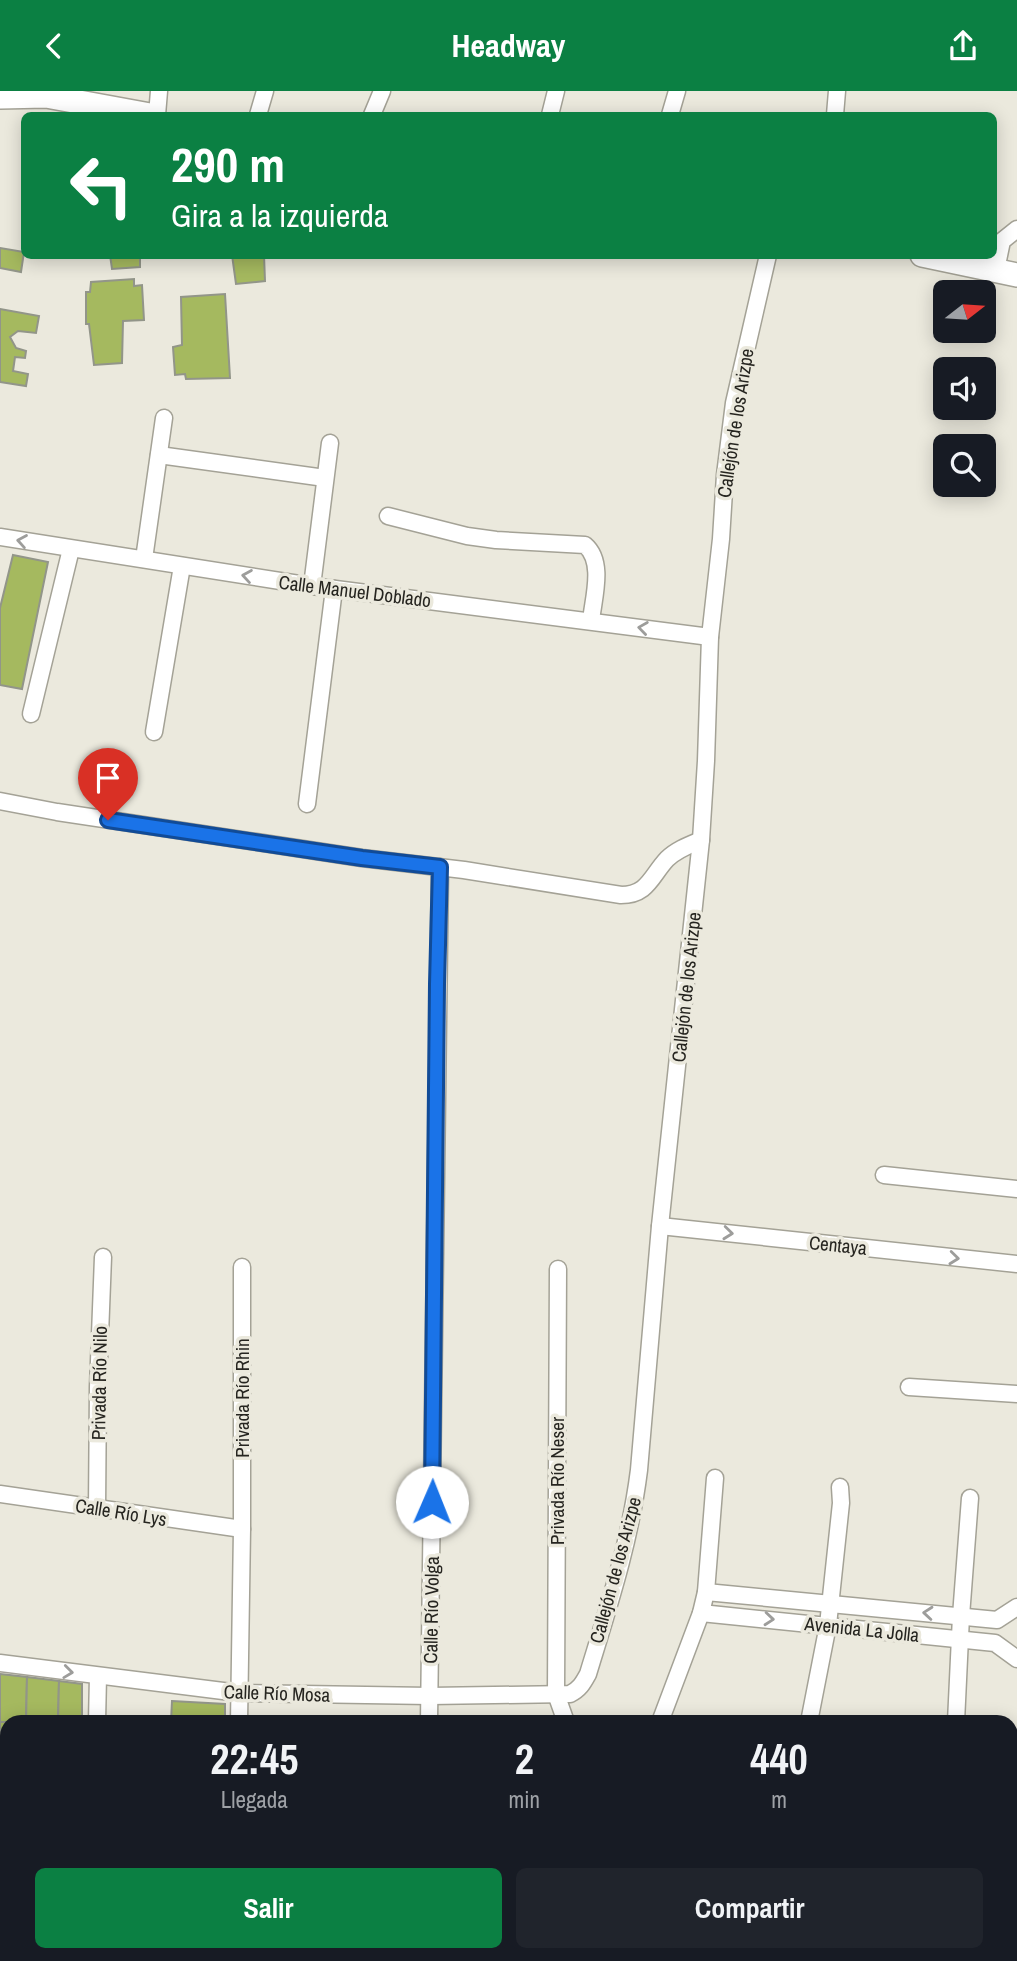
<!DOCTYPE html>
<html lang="es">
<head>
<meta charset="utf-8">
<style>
  :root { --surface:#171b24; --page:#20242c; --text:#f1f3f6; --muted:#9ea1a6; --accent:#0b8043 }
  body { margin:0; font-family:"Archivo Narrow",sans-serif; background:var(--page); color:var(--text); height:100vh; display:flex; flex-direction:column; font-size:26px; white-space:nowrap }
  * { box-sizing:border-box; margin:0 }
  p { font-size:23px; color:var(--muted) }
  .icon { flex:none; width:38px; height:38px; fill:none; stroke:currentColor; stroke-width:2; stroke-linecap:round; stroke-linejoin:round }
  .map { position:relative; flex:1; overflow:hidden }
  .side { position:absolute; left:0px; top:1624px; width:1018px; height:247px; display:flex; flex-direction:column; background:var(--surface); border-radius:21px 21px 0 0; box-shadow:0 4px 18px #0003 }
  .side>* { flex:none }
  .hud { position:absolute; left:21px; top:21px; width:976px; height:147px; border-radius:10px; box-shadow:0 4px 18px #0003; background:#0b8043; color:#fff; overflow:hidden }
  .needle { width:46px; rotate:73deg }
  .tools { position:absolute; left:933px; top:189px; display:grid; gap:14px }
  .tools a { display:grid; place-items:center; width:63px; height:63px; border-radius:10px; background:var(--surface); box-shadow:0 4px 18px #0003; font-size:35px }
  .pin { position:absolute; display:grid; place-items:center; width:60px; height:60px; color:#fff; margin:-72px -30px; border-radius:50% 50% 50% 0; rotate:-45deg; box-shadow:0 0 7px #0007 }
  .pin .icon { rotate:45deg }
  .me { position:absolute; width:77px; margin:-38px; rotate:1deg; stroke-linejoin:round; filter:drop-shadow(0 0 5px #0008) }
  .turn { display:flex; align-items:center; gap:24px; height:147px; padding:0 35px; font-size:32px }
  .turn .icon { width:91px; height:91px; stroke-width:2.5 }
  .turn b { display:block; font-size:49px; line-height:60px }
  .eta { display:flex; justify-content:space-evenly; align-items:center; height:119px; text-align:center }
  .eta b { font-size:42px; font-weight:800; line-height:49px }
  .button { display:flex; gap:14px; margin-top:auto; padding:14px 35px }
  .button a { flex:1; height:80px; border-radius:10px; background:var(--accent); color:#fff; font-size:28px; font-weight:800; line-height:80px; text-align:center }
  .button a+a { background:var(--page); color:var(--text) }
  header { display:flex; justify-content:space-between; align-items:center; height:91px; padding:0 35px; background:var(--accent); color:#fff; font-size:32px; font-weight:800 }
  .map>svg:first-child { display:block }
  .building { fill:#a5b95f; stroke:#929589; stroke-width:2 }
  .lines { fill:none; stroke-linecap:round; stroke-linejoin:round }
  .street-casing { stroke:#a4a296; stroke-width:19 }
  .secondary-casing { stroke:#a4a296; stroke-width:26 }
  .street { stroke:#fff; stroke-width:16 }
  .secondary { stroke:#fff; stroke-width:23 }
  .oneway { stroke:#9d9d9b }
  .route-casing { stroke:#114b97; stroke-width:18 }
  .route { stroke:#1a73e8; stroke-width:12 }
  .labels { text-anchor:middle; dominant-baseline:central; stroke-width:7; stroke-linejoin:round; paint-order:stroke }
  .street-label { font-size:19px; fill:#262520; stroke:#ebe9dd }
</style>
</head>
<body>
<header><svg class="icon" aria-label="back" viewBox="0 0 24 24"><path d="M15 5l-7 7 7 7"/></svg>Headway<svg class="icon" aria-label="share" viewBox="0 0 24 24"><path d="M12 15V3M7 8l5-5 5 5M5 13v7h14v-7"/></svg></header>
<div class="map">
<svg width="1017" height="1870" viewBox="0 0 1017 1870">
  <rect width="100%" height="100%" fill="#ebe9dd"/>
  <g class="building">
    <polygon points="0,157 24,161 21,181 0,177"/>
    <polygon points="110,164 140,164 140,176 112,178"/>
    <polygon points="232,164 264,164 265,190 236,193"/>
    <polygon points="134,188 134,195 142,194 144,229 123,230 122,272 94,274 89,233 86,233 86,201 90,201 91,191"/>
    <polygon points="225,203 230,287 186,288 185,283 175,284 173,256 182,254 181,206"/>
    <polygon points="0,218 39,225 36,242 18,240 10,246 16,257 26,260 25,267 15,266 13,280 28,283 26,295 0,291"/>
    <polygon points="13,464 48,471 22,598 0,594 0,517"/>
    <polygon points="0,1583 27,1586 26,1631 0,1631"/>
    <polygon points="27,1586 59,1590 58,1631 26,1631"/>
    <polygon points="59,1590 82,1593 82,1631 58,1631"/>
    <polygon points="172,1610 225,1613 225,1631 171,1631"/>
    <polygon points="0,1631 26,1631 7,1631 7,1674 0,1674"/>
    <rect x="0" y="1674" width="7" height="24"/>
    <rect x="0" y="1698" width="7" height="21"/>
    <rect x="0" y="1719" width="7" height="43"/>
    <rect x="0" y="1762" width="7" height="45"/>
    <rect x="0" y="1807" width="7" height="45"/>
    <polygon points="0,1852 7,1852 7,1864 25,1864 25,1870 0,1870"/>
    <rect x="25" y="1864" width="56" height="6"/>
    <rect x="169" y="1864" width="56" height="6"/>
  </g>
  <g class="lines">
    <defs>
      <g id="street">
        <polyline points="157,24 159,0"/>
        <polyline points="258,24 265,0"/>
        <polyline points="372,24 382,0"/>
        <polyline points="550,24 556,0"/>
        <polyline points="670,24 677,0"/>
        <polyline points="835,24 837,0"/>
        <polyline points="996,179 1002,150 1017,138"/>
        <polyline points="159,364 325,387"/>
        <path d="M388 425 467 445 496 449 585 454C605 471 593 508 591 530"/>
        <polyline points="0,446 312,495 710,546"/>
        <polyline points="144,468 164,327"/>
        <polyline points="312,495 330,352"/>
        <polyline points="31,623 71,458"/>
        <polyline points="154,641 182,475"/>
        <path d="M0 710 57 721 362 767 464 779 621 804C648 804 651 785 667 768 676 759 689 754 701 749"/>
        <polyline points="307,713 334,498"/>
        <polyline points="884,1084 1017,1098"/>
        <polyline points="660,1135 1017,1173"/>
        <polyline points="558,1178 556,1603 566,1631"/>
        <polyline points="909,1296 1017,1303"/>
        <polyline points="0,1403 242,1438"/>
        <polyline points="97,1418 98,1296 103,1166"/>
        <polyline points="706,1501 997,1529 1017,1516"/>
        <polyline points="701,1522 995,1552 1017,1568"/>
        <path d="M0 1572 239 1602 430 1605 570 1603C580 1598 583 1592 588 1583 609 1514 630 1451 639 1379L660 1135 701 749 706 670 710 546 721 448 725 384 734 312 768 164"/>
        <polyline points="97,1631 98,1585"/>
        <polyline points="239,1631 242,1438 242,1176"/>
        <polyline points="429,1631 440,776"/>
        <polyline points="660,1631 701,1522 706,1501 715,1387"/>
        <polyline points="809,1631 828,1534 841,1412 840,1396"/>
        <polyline points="956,1631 961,1525 970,1407"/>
        <polyline points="94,1870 94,1864"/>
        <polyline points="237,1870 237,1864"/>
        <polyline points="427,1870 427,1864"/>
        <polyline points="564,1870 744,1864"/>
      </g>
      <g id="secondary">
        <polyline points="0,6 46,5 150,24"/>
        <polyline points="922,164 1017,184"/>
        <polyline points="1012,1823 1017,1818"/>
        <polyline points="990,1870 991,1864"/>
      </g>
    </defs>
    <use href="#street" class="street-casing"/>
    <use href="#secondary" class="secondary-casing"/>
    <use href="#street" class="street"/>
    <use href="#secondary" class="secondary"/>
  </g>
  <defs><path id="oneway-chevron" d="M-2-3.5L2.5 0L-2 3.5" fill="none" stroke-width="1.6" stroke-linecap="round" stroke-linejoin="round" transform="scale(1.75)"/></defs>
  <g class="oneway">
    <use href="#oneway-chevron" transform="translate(22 450) rotate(-170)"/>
    <use href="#oneway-chevron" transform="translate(247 485) rotate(-171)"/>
    <use href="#oneway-chevron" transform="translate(643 537) rotate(-172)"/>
    <use href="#oneway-chevron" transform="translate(728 1142) rotate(6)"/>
    <use href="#oneway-chevron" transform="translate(954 1167) rotate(6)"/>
    <use href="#oneway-chevron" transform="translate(928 1522) rotate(-175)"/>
    <use href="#oneway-chevron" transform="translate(769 1528) rotate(5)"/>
    <use href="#oneway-chevron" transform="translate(68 1581) rotate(7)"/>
  </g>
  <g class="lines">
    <defs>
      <polyline id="route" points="108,729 362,767 440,776 437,893 432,1411"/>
    </defs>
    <use href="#route" class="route-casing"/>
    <use href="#route" class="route"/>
  </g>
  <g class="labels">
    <g class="street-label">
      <text transform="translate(735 332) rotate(-81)">Callejón de los Arizpe</text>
      <text transform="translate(355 500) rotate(7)">Calle Manuel Doblado</text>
      <text transform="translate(686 896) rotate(-84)">Callejón de los Arizpe</text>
      <text transform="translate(838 1154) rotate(6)">Centaya</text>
      <text transform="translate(99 1292) rotate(-89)">Privada Río Nilo</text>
      <text transform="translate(242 1307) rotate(-90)">Privada Río Rhin</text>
      <text transform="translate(557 1390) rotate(-90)">Privada Río Neser</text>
      <text transform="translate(121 1421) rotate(9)">Calle Río Lys</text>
      <text transform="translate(615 1479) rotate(-75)">Callejón de los Arizpe</text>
      <text transform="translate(431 1519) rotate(-89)">Calle Río Volga</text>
      <text transform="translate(862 1538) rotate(6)">Avenida La Jolla</text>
      <text transform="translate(277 1602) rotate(2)">Calle Río Mosa</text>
    </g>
  </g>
</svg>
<div class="tools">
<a><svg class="needle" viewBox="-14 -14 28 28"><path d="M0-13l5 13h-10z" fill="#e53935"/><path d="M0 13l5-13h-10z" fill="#9ea1a6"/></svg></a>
<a><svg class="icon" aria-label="sound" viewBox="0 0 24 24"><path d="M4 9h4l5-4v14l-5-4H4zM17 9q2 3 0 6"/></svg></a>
<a><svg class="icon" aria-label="search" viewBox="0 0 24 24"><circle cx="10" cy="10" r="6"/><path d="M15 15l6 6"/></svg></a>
</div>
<div class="pin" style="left:108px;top:729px;background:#d93025"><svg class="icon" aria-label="arrive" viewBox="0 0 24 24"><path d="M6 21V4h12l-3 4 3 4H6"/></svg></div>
<svg class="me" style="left:432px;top:1411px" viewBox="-20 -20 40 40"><circle r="19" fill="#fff"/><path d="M0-13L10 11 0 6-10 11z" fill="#1a73e8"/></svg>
<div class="hud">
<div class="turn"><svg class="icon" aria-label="left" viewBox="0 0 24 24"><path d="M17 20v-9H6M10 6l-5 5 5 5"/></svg><div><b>290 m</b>Gira a la izquierda</div></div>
</div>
<section class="side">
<div class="eta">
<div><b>22:45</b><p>Llegada</p></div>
<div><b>2</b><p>min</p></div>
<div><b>440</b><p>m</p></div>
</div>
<div class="button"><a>Salir</a><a>Compartir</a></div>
</section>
</div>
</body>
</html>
